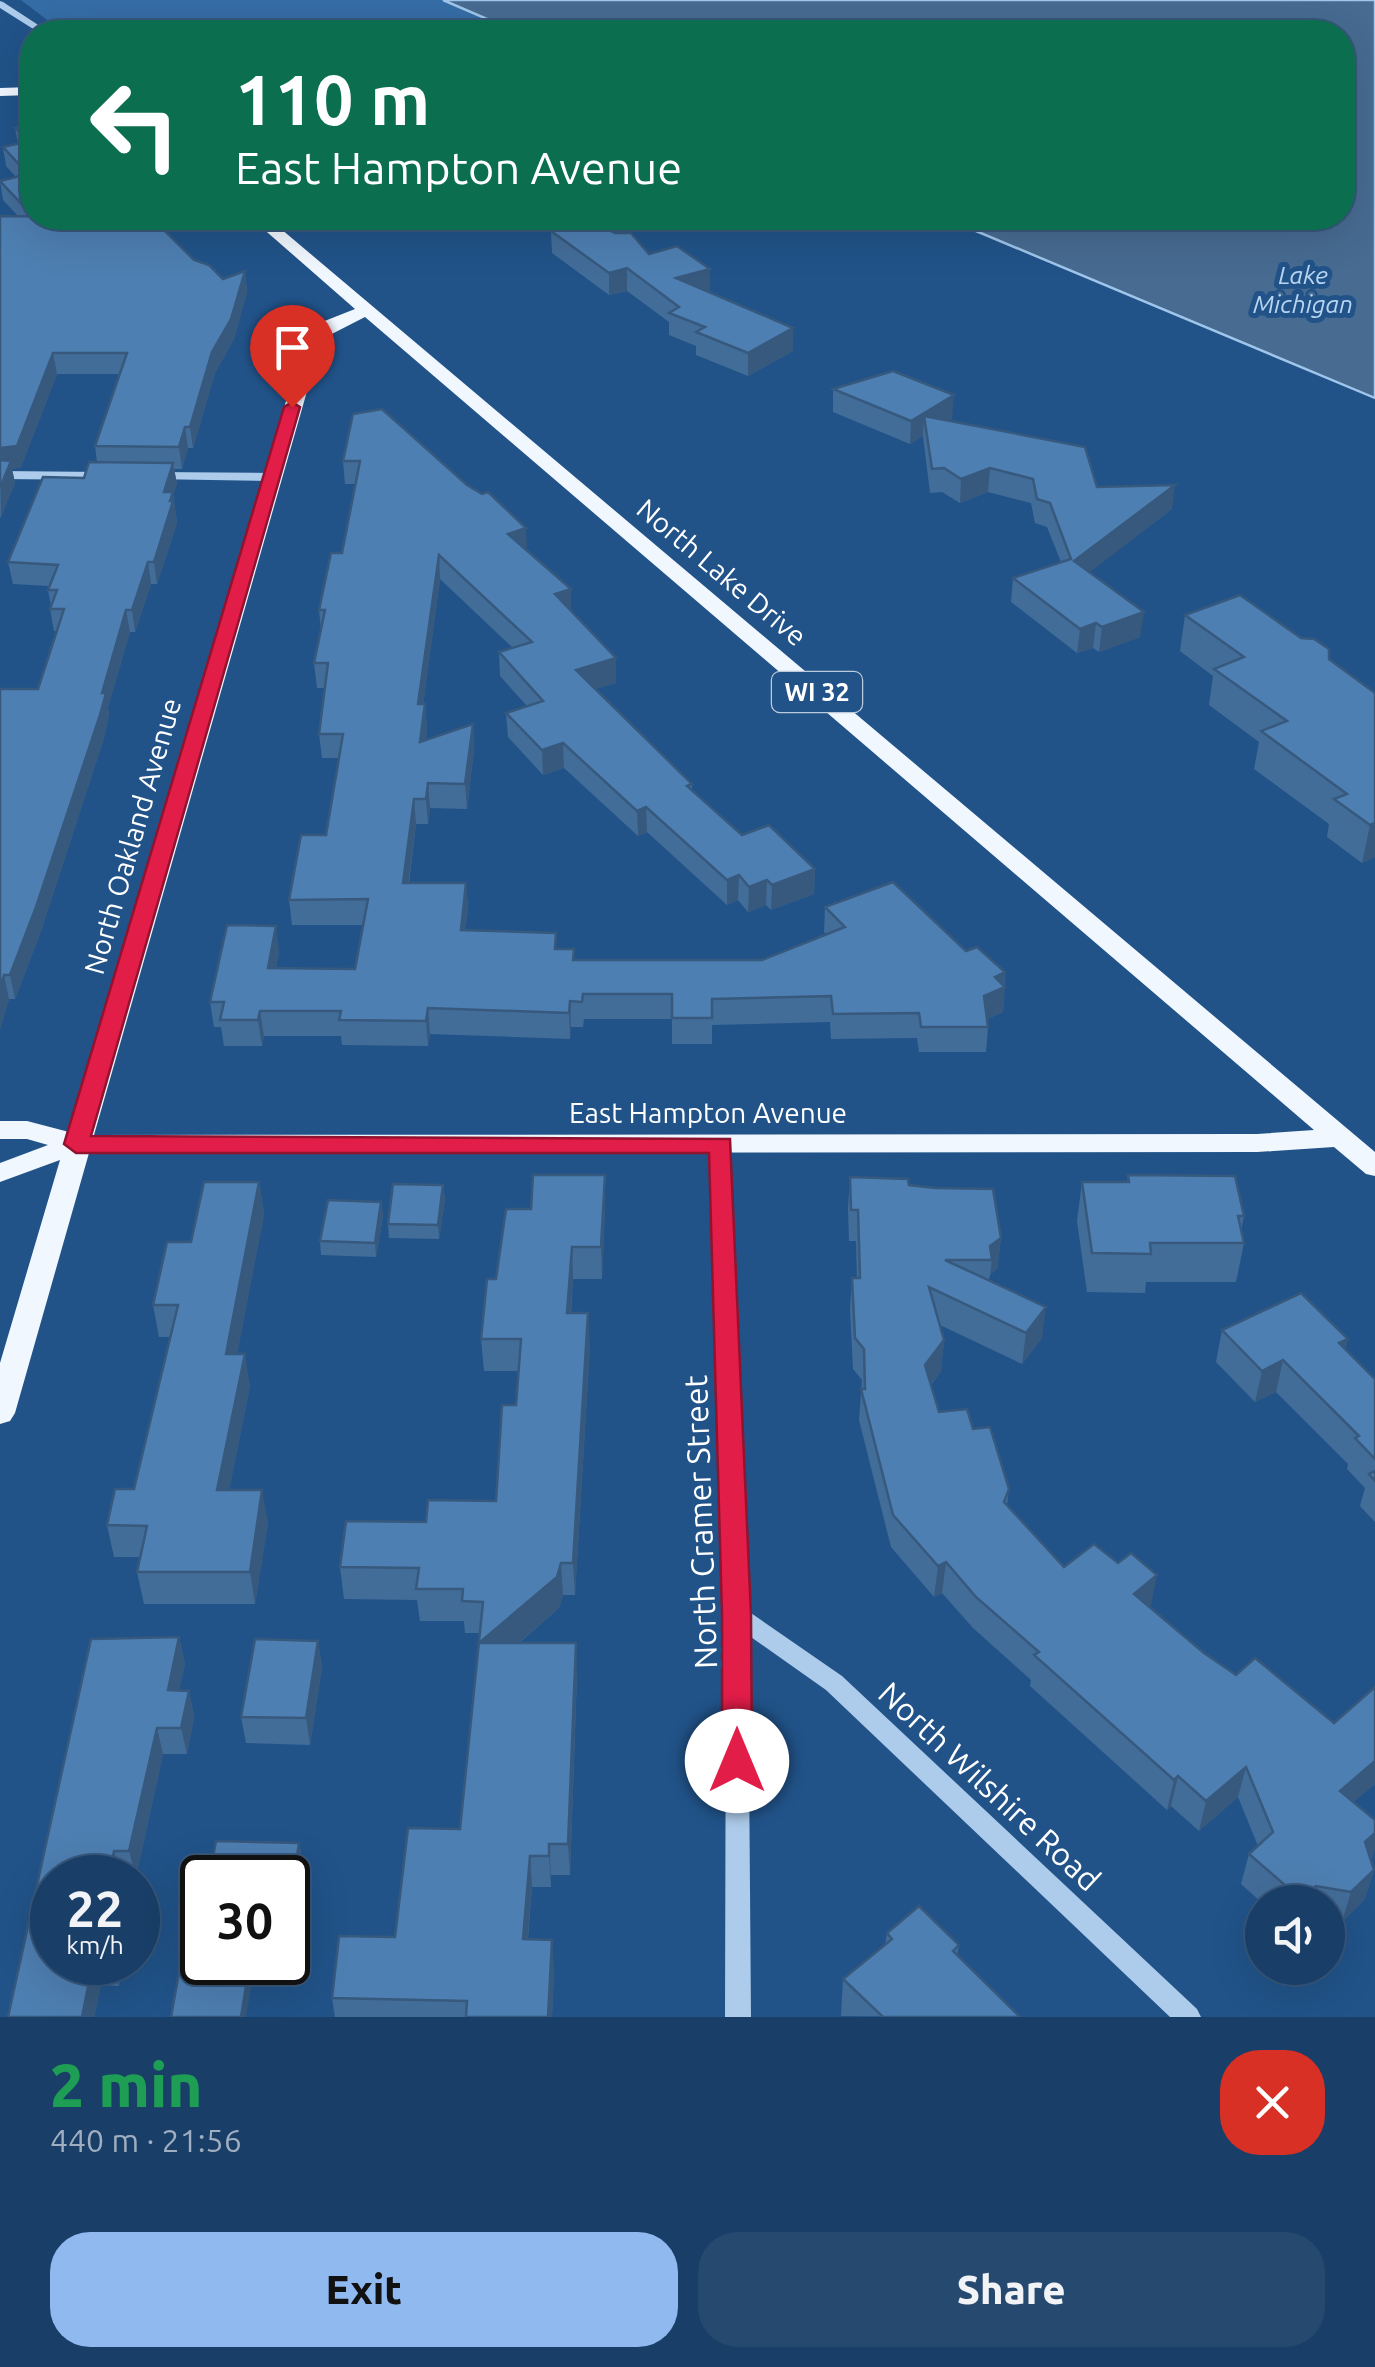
<!DOCTYPE html>
<html lang="en">
<head>
<meta charset="utf-8">
<style>
  :root { --surface:#193e67; --page:#264970; --text:#f1f3f6; --muted:#9faec0; --line:#37577b; --accent:#90b9f0 }
  body { margin:0; font-family:Ubuntu,sans-serif; background:var(--page); color:var(--text); height:100vh; display:flex; flex-direction:column; font-size:38px; white-space:nowrap }
  * { box-sizing:border-box; margin:0 }
  p { font-size:32px; color:var(--muted) }
  .icon { flex:none; width:55px; height:55px; fill:none; stroke:currentColor; stroke-width:2; stroke-linecap:round; stroke-linejoin:round }
  .map { position:relative; height:2017px; overflow:hidden }
  .details { display:flex; flex-direction:column; background:var(--surface); flex:1 }
  .details>* { flex:none }
  .banner { position:absolute; left:20px; top:20px; width:1335px; height:210px; border-radius:40px; box-shadow:0 10px 40px #0002,0 0 0 2px var(--line); background:#0b6e4f; color:#fff; overflow:hidden }
  .fabs { position:absolute; left:1245px; top:1885px; display:grid; gap:20px }
  .fabs a { display:grid; place-items:center; width:100px; height:100px; border-radius:50%; background:var(--surface); box-shadow:0 10px 40px #0002,0 0 0 2px var(--line); font-size:50px }
  .speed { position:absolute; left:30px; top:1855px; display:flex; gap:20px; font-size:50px; font-weight:700; text-align:center }
  .speed>* { display:grid; place-content:center; width:130px; height:130px; border-radius:50%; background:var(--surface); box-shadow:0 10px 40px #0002,0 0 0 2px var(--line); line-height:1 }
  .speed small { font-size:25px; font-weight:400 }
  .speed .limit { border:5px solid #111; border-radius:15px; background:#fff; color:#111 }
  .pin { position:absolute; display:grid; place-items:center; width:85px; height:85px; color:#fff; margin:-102px -42px; border-radius:50% 50% 50% 0; rotate:-45deg; box-shadow:0 0 10px #0007 }
  .pin .icon { rotate:45deg }
  .me { position:absolute; width:110px; margin:-55px; rotate:0deg; stroke-linejoin:round; filter:drop-shadow(0 0 8px #0008) }
  .turn { display:flex; align-items:center; gap:35px; height:210px; padding:0 50px; font-size:45px }
  .turn .icon { width:130px; height:130px; stroke-width:2.5 }
  .turn b { display:block; font-size:70px; line-height:85px }
  .round { display:grid; place-items:center; flex:none; width:105px; height:105px; border-radius:40px; background:var(--page) }
  .head { display:flex; align-items:center; justify-content:space-between; height:170px; padding:0 50px }
  h1 { font-size:60px; font-weight:800; line-height:75px; color:#1e9e55 }
  .primary-button { display:flex; gap:20px; margin-top:auto; padding:20px 50px }
  .primary-button a { flex:1; height:115px; border-radius:40px; background:var(--accent); color:#111; font-size:40px; font-weight:800; line-height:115px; text-align:center }
  .primary-button a+a { background:var(--page); color:var(--text) }
  .map>svg:first-child { display:block }
  .green { fill:#356da6 }
  .water { fill:#476b91; stroke:#a0c6eb; stroke-width:2.5 }
  .lines { fill:none; stroke-linecap:round; stroke-linejoin:round }
  .minor { fill:#adcbea; fill-rule:evenodd }
  .major { fill:#f1f7fe; fill-rule:evenodd }
  .wall { fill:#436d99 }
  .shaded-wall { fill:#37597d }
  .building { fill:#4e7fb2; stroke:#37597d; stroke-width:2.5 }
  .route { fill:#e11d48; stroke:#92132f; stroke-width:2.5 }
  .labels { text-anchor:middle; dominant-baseline:central; stroke-width:10; stroke-linejoin:round; paint-order:stroke }
  .far-water-label { font-size:25px; font-style:italic; fill:#b8d5f2; stroke:#215389 }
  .shield { fill:#215389; stroke:#bccbdc; stroke-width:2.5 }
  .shield-label { font-size:25px; font-weight:bold; fill:#fff }
  .street-label { font-size:28px; fill:#fff; stroke:#215389 }
  .near-street-label { font-size:32px; fill:#fff; stroke:#215389 }
</style>
</head>
<body>
<div class="map">
<svg width="1375" height="2017" viewBox="0 0 1375 2017">
  <rect width="100%" height="100%" fill="#215389"/>
  <polygon class="green" points="21,0 453,0 509,32 63,32"/>
  <polygon class="water" points="443,0 1375,0 1375,398 945,218 1342,218 1342,32 517,32"/>
  <g class="lines">
    <g class="minor">
      <polygon points="0,1 3,2 49,32 38,32 0,8"/>
      <polygon points="0,471 104,472 111,476 104,480 0,479"/>
      <polygon points="155,472 271,473 278,477 271,481 150,479 150,473"/>
      <polygon points="721,1139 728,1140 730,1145 748,1611 842,1676 1197,2009 1201,2017 1170,2017 826,1690 748,1635 751,2017 725,2017 726,1615 712,1145 714,1140"/>
    </g>
    <g class="major">
      <polygon points="32,87 32,95 0,96 0,88"/>
      <path d="M251 218H268L1375 1152V1176L1366 1174 1334 1147 1257 1152 89 1153 15 1413 10 1421 0 1424V1363L60 1160 0 1182V1163L48 1145 27 1139H0V1121H27L69 1132 305 337 317 324 355 309ZM365 317 1314 1130 1257 1134 94 1135 322 339Z"/>
    </g>
  </g>
  <g class="wall">
    <polygon points="15,128 194,260 223,279 245,271 247,292 234,339 215,373 193,448 188,448 182,469 174,469 177,484 173,494 177,523 157,584 151,584 135,632 130,632 108,707 109,715 104,738 41,931 15,999 9,999 0,1029 0,689 38,689 57,631 54,631 50,609 51,606 48,590 49,586 13,584 8,562 97,462 95,446 120,374 57,374 21,467 12,469 15,483 0,518 0,216 18,216 3,200 0,181 16,177 6,166 3,147 18,143"/>
    <polygon points="551,231 710,269 710,292 708,292 793,328 793,351 748,376 696,355 696,346 669,335 669,322 627,291 609,295 552,253"/>
    <polygon points="833,389 952,419 949,420 1097,487 1172,509 1089,572 1140,637 1099,652 1093,648 1077,653 1011,602 1013,578 1061,562 1047,527 1035,523 1031,503 988,492 960,503 942,492 930,493 923,436 910,444 833,412"/>
    <polygon points="353,414 527,551 571,589 571,611 616,658 616,683 595,689 692,784 692,791 742,835 815,869 814,894 771,910 766,905 748,912 738,900 727,905 647,832 638,836 564,768 543,775 508,737 506,713 527,706 500,676 499,652 513,648 440,579 423,704 425,704 427,729 426,740 473,724 474,749 467,809 430,808 428,824 416,824 409,883 466,883 468,908 465,931 557,949 575,960 762,960 826,934 824,932 825,907 966,951 1005,972 1003,1012 987,1019 988,1027 986,1052 919,1052 917,1038 831,1039 830,1022 712,1025 712,1044 672,1044 672,1019 584,1019 583,1027 571,1027 570,1039 430,1034 428,1046 342,1045 341,1036 264,1036 262,1046 224,1046 221,1027 214,1027 210,1002 279,951 276,968 355,969 363,925 292,925 289,900 326,835 339,758 322,758 319,734 325,688 317,688 314,663 321,629 319,610 342,553 355,484 345,484 343,461"/>
    <polygon points="1185,615 1329,659 1375,693 1375,857 1362,863 1327,837 1329,824 1254,769 1259,742 1209,705 1213,676 1180,651"/>
    <polygon points="1128,1175 1244,1216 1241,1231 1244,1243 1236,1282 1146,1282 1145,1293 1087,1292 1077,1221 1082,1182 1127,1182"/>
    <polygon points="850,1177 909,1185 1001,1238 997,1269 990,1275 989,1280 1042,1338 1022,1364 940,1325 944,1340 941,1371 931,1385 939,1412 973,1429 1009,1489 1007,1505 1064,1567 1151,1606 1150,1607 1204,1653 1236,1675 1334,1723 1375,1687 1375,1784 1353,1802 1373,1857 1370,1859 1374,1870 1364,1900 1342,1922 1328,1920 1328,1902 1262,1903 1241,1884 1249,1854 1258,1846 1238,1797 1199,1831 1171,1806 1167,1810 1030,1686 1031,1680 973,1628 942,1593 934,1597 891,1547 859,1420 862,1380 853,1369 850,1309 852,1278 857,1278 856,1241 849,1241 848,1208"/>
    <polygon points="259,1182 264,1214 237,1354 250,1386 229,1490 268,1522 255,1604 144,1604 137,1572 140,1557 114,1557 107,1525 134,1489 170,1337 159,1337 153,1305 191,1242"/>
    <polygon points="443,1185 445,1199 439,1239 389,1238 388,1224"/>
    <polygon points="381,1202 383,1216 376,1257 321,1255 320,1241"/>
    <polygon points="605,1207 602,1279 573,1279 571,1313 590,1345 575,1595 563,1595 559,1608 519,1643 577,1675 570,1875 551,1875 551,1887 532,1887 528,1939 554,1970 552,2017 335,2017 332,1998 395,1937 460,1829 480,1633 465,1633 464,1621 420,1621 417,1600 344,1599 340,1567 426,1522 496,1501 516,1405 519,1371 484,1371 481,1339 496,1279 531,1209"/>
    <polygon points="1222,1330 1346,1350 1375,1379 1375,1522 1360,1506 1365,1488 1347,1469 1348,1464 1276,1392 1255,1402 1216,1362"/>
    <polygon points="179,1637 185,1664 179,1690 189,1691 194,1717 187,1754 163,1754 136,1877 52,1878 52,1962 123,1962 119,1986 101,1985 94,2017 8,2017 91,1639"/>
    <polygon points="318,1641 322,1667 310,1745 246,1743 241,1717"/>
    <polygon points="299,1843 304,1869 296,1920 288,1920 288,1878"/>
    <polygon points="887,1933 959,1945 957,1956 1020,2017 841,2016 843,1979 885,1945"/>
  </g>
  <g class="shaded-wall">
    <polygon points="451,218 469,218 452,222"/>
    <polygon points="627,268 627,291 609,295 609,273"/>
    <polygon points="710,269 710,292 676,301 676,278"/>
    <polygon points="245,271 247,292 234,339 215,373 193,448 190,427 212,352"/>
    <polygon points="793,328 793,351 748,376 748,353"/>
    <polygon points="53,353 57,374 21,467 12,469 15,483 1,518 0,448"/>
    <polygon points="954,395 952,419 927,434 924,416 923,436 910,444 911,421"/>
    <polygon points="185,427 188,448 182,469 179,447"/>
    <polygon points="173,463 177,484 173,494 177,523 157,584 154,562 164,492"/>
    <polygon points="990,468 988,492 960,503 961,479"/>
    <polygon points="1175,485 1172,509 1072,586 1074,561"/>
    <polygon points="526,528 527,552 508,534"/>
    <polygon points="439,555 440,579 420,729 418,704"/>
    <polygon points="148,562 151,584 135,632 132,610"/>
    <polygon points="571,589 571,613 555,594"/>
    <polygon points="126,610 130,632 108,707 109,715 104,738 41,931 15,999 10,975 102,693"/>
    <polygon points="1144,612 1140,637 1099,652 1102,627"/>
    <polygon points="1096,623 1093,648 1077,653 1080,629"/>
    <polygon points="616,658 616,683 577,695 576,670"/>
    <polygon points="425,704 427,729 422,766 420,742"/>
    <polygon points="473,724 474,749 467,809 465,784"/>
    <polygon points="563,743 564,768 543,775 542,750"/>
    <polygon points="428,783 430,808 428,824 426,799"/>
    <polygon points="414,799 416,824 405,908 403,883"/>
    <polygon points="646,807 647,832 638,836 637,811"/>
    <polygon points="1375,823 1375,857 1362,863 1370,825"/>
    <polygon points="815,869 814,894 771,910 772,885"/>
    <polygon points="739,875 738,900 727,905 727,880"/>
    <polygon points="767,880 766,905 748,912 749,887"/>
    <polygon points="466,883 468,908 463,956 461,930"/>
    <polygon points="276,926 279,951 272,993 268,968"/>
    <polygon points="1005,972 1003,988 1005,987 1003,1012 982,1021 984,996 995,977"/>
    <polygon points="4,975 9,999 0,1029 0,988"/>
    <polygon points="570,1001 571,1027 570,1039 569,1013"/>
    <polygon points="428,1008 430,1034 428,1046 426,1021"/>
    <polygon points="260,1011 264,1036 262,1046 258,1020"/>
    <polygon points="605,1175 605,1207 602,1279 601,1247"/>
    <polygon points="259,1182 264,1214 231,1386 226,1354"/>
    <polygon points="443,1185 445,1199 439,1239 438,1225"/>
    <polygon points="381,1202 383,1216 376,1257 375,1243"/>
    <polygon points="1001,1238 997,1269 990,1275 992,1260 990,1246"/>
    <polygon points="572,1247 573,1279 568,1345 567,1313"/>
    <polygon points="1046,1307 1042,1338 1022,1364 1026,1333"/>
    <polygon points="588,1313 590,1345 575,1595 573,1563"/>
    <polygon points="1348,1339 1341,1370 1339,1343"/>
    <polygon points="944,1340 941,1371 922,1396 925,1365"/>
    <polygon points="245,1354 250,1386 223,1522 217,1490"/>
    <polygon points="1283,1360 1276,1392 1255,1402 1262,1371"/>
    <polygon points="262,1490 268,1522 255,1604 250,1572"/>
    <polygon points="946,1562 942,1593 934,1597 938,1566"/>
    <polygon points="561,1563 563,1595 559,1608 482,1674 479,1643"/>
    <polygon points="1157,1575 1151,1606 1128,1625 1134,1594"/>
    <polygon points="179,1637 185,1664 174,1716 168,1690"/>
    <polygon points="318,1641 322,1667 310,1745 306,1718"/>
    <polygon points="576,1643 577,1675 570,1875 568,1844"/>
    <polygon points="189,1691 194,1717 187,1754 181,1728"/>
    <polygon points="157,1728 163,1754 136,1877 129,1851"/>
    <polygon points="1375,1761 1375,1784 1331,1821 1340,1791"/>
    <polygon points="1246,1767 1238,1797 1199,1831 1206,1801"/>
    <polygon points="1178,1776 1171,1806 1167,1810 1174,1780"/>
    <polygon points="1375,1833 1375,1849 1373,1857 1356,1872 1365,1842"/>
    <polygon points="299,1843 304,1869 296,1920 291,1894"/>
    <polygon points="549,1844 551,1875 551,1887 549,1856"/>
    <polygon points="114,1851 121,1877 121,1878 109,1878"/>
    <polygon points="530,1856 532,1887 525,1969 523,1939"/>
    <polygon points="1374,1870 1364,1900 1342,1922 1351,1892"/>
    <polygon points="1316,1886 1311,1902 1300,1902 1301,1899"/>
    <polygon points="552,1940 554,1970 552,2017 548,2017"/>
    <polygon points="93,1962 95,1962 101,1985 94,2017 82,2017"/>
    <polygon points="112,1962 123,1962 119,1986"/>
    <polygon points="248,1974 251,1987 246,2017 241,2017"/>
  </g>
  <g class="building">
    <polygon points="32,124 32,215 0,181 28,174 3,147 29,141 15,128"/>
    <polygon points="0,216 152,218 194,260 209,265 223,279 245,271 231,319 212,352 190,427 185,427 179,447 95,446 127,353 53,353 17,446 0,448"/>
    <polygon points="589,220 615,233 631,233 649,254 677,246 710,269 676,278 793,328 748,353 696,332 705,327 669,313 679,307 627,268 609,273 551,231"/>
    <polygon points="893,371 954,395 911,421 833,389"/>
    <polygon points="382,409 467,485 482,494 488,492 526,528 508,534 571,589 555,594 616,658 576,670 692,784 687,786 742,835 769,825 815,869 772,885 767,880 749,887 739,875 727,880 646,807 637,811 563,743 542,750 506,713 543,701 499,652 532,642 439,555 418,704 425,704 420,742 473,724 465,784 428,783 426,799 414,799 403,883 466,883 461,930 556,933 555,949 574,949 573,960 762,960 845,927 825,907 893,882 966,951 977,947 1005,972 995,977 1005,987 984,996 988,1027 921,1027 919,1013 833,1014 831,996 712,999 712,1018 672,1018 672,994 583,994 582,1002 570,1001 569,1013 428,1008 426,1021 339,1020 341,1011 260,1011 258,1020 220,1020 224,1002 210,1002 227,925 276,926 268,968 355,969 368,899 289,900 301,835 326,835 343,734 319,734 328,663 314,663 325,610 319,610 331,553 342,553 360,461 343,461 353,414"/>
    <polygon points="924,416 1085,447 1097,487 1175,485 1074,561 1144,612 1102,627 1096,623 1080,629 1013,578 1071,559 1050,503 1037,499 1033,479 990,468 961,479 944,468 932,469"/>
    <polygon points="0,460 11,461 0,488"/>
    <polygon points="89,462 173,463 164,492 173,492 170,501 173,501 154,562 148,562 132,610 126,610 102,693 106,693 100,715 36,907 10,975 4,975 0,988 0,689 38,689 64,609 50,609 57,590 48,590 58,565 8,562 43,477 84,478"/>
    <polygon points="1240,595 1301,638 1314,639 1329,649 1329,659 1375,693 1375,823 1370,825 1334,799 1347,794 1261,731 1287,721 1214,669 1244,657 1185,615"/>
    <polygon points="533,1175 605,1175 601,1247 572,1247 567,1313 588,1313 573,1563 561,1563 557,1577 479,1643 576,1643 568,1844 549,1844 549,1856 530,1856 523,1939 552,1940 548,2017 466,2017 467,2001 332,1998 339,1936 395,1937 408,1828 460,1829 483,1602 462,1601 463,1589 416,1589 419,1568 340,1567 346,1521 426,1522 428,1500 496,1501 502,1405 516,1405 521,1339 481,1339 487,1279 496,1279 506,1209 531,1209"/>
    <polygon points="1128,1175 1235,1176 1244,1216 1238,1216 1244,1243 1150,1243 1151,1254 1092,1253 1082,1182 1129,1182"/>
    <polygon points="850,1177 908,1179 909,1185 935,1188 993,1189 1001,1238 990,1246 992,1260 945,1260 1046,1307 1026,1333 929,1287 944,1340 925,1365 939,1412 967,1409 973,1429 990,1427 1009,1489 1004,1502 1064,1567 1094,1544 1118,1563 1131,1553 1157,1575 1134,1594 1204,1653 1236,1675 1255,1658 1334,1723 1375,1687 1375,1761 1340,1791 1375,1820 1375,1833 1365,1842 1374,1870 1351,1892 1316,1886 1301,1899 1249,1854 1273,1832 1246,1767 1206,1801 1178,1776 1174,1780 1034,1655 1039,1652 976,1597 946,1562 938,1566 893,1515 861,1389 865,1389 864,1349 855,1338 852,1278 860,1278 858,1210 851,1210"/>
    <polygon points="204,1182 259,1182 226,1354 245,1354 217,1490 262,1490 250,1572 137,1572 147,1526 107,1525 115,1489 134,1489 178,1305 153,1305 167,1242 191,1242"/>
    <polygon points="393,1184 443,1185 438,1225 388,1224"/>
    <polygon points="328,1200 381,1202 375,1243 320,1241"/>
    <polygon points="1301,1293 1348,1339 1339,1343 1375,1379 1375,1459 1355,1438 1359,1436 1283,1360 1262,1371 1222,1330"/>
    <polygon points="1375,1471 1375,1481 1369,1474"/>
    <polygon points="179,1637 168,1690 189,1691 181,1728 157,1728 129,1851 114,1851 109,1878 52,1878 52,1962 93,1962 82,2017 8,2017 91,1639"/>
    <polygon points="255,1639 318,1641 306,1718 241,1717"/>
    <polygon points="216,1841 299,1843 291,1894 288,1894 288,1878 209,1878"/>
    <polygon points="919,1906 959,1945 953,1951 1020,2017 883,2017 843,1979 892,1939 887,1933"/>
    <polygon points="179,1972 248,1974 241,2017 171,2017"/>
  </g>
  <polygon class="route" points="292,402 300,407 91,1136 730,1139 751,1615 752,1761 748,1770 737,1774 726,1770 722,1761 722,1615 709,1153 76,1153 64,1144 284,407"/>
  <g class="labels">
    <g class="far-water-label">
      <text x="1303" y="275">Lake<tspan x="1303" dy="29">Michigan</tspan></text>
    </g>
    <rect class="shield" x="772" y="672" width="90" height="40" rx="8"/>
    <g class="shield-label">
      <text x="817" y="692">WI 32</text>
    </g>
    <g class="street-label">
      <text transform="translate(722 572) rotate(40)">North Lake Drive</text>
      <text transform="translate(132 836) rotate(-74)">North Oakland Avenue</text>
      <text x="708" y="1112">East Hampton Avenue</text>
    </g>
    <g class="near-street-label">
      <text transform="translate(700 1522) rotate(-92)">North Cramer Street</text>
      <text transform="translate(990 1786) rotate(43)">North Wilshire Road</text>
    </g>
  </g>
</svg>
<div class="fabs">
<a><svg class="icon" aria-label="sound" viewBox="0 0 24 24"><path d="M4 9h4l5-4v14l-5-4H4zM17 9q2 3 0 6"/></svg></a>
</div>
<div class="speed"><div>22<small>km/h</small></div><div class="limit">30</div></div>
<div class="pin" style="left:292px;top:407px;background:#d93025"><svg class="icon" aria-label="arrive" viewBox="0 0 24 24"><path d="M6 21V4h12l-3 4 3 4H6"/></svg></div>
<svg class="me" style="left:737px;top:1761px" viewBox="-20 -20 40 40"><circle r="19" fill="#fff"/><path d="M0-13L10 11 0 6-10 11z" fill="#e11d48"/></svg>
<div class="banner">
<div class="turn"><svg class="icon" aria-label="left" viewBox="0 0 24 24"><path d="M17 20v-9H6M10 6l-5 5 5 5"/></svg><div><b>110 m</b>East Hampton Avenue</div></div>
</div>
</div>
<section class="details">
<div class="head"><div><h1>2 min</h1><p>440 m · 21:56</p></div><a class="round" style="background:#d93025;color:#fff"><svg class="icon" aria-label="close" viewBox="0 0 24 24"><path d="M6 6l12 12M18 6L6 18"/></svg></a></div>
<div class="primary-button"><a>Exit</a><a>Share</a></div>
</section>
</body>
</html>
